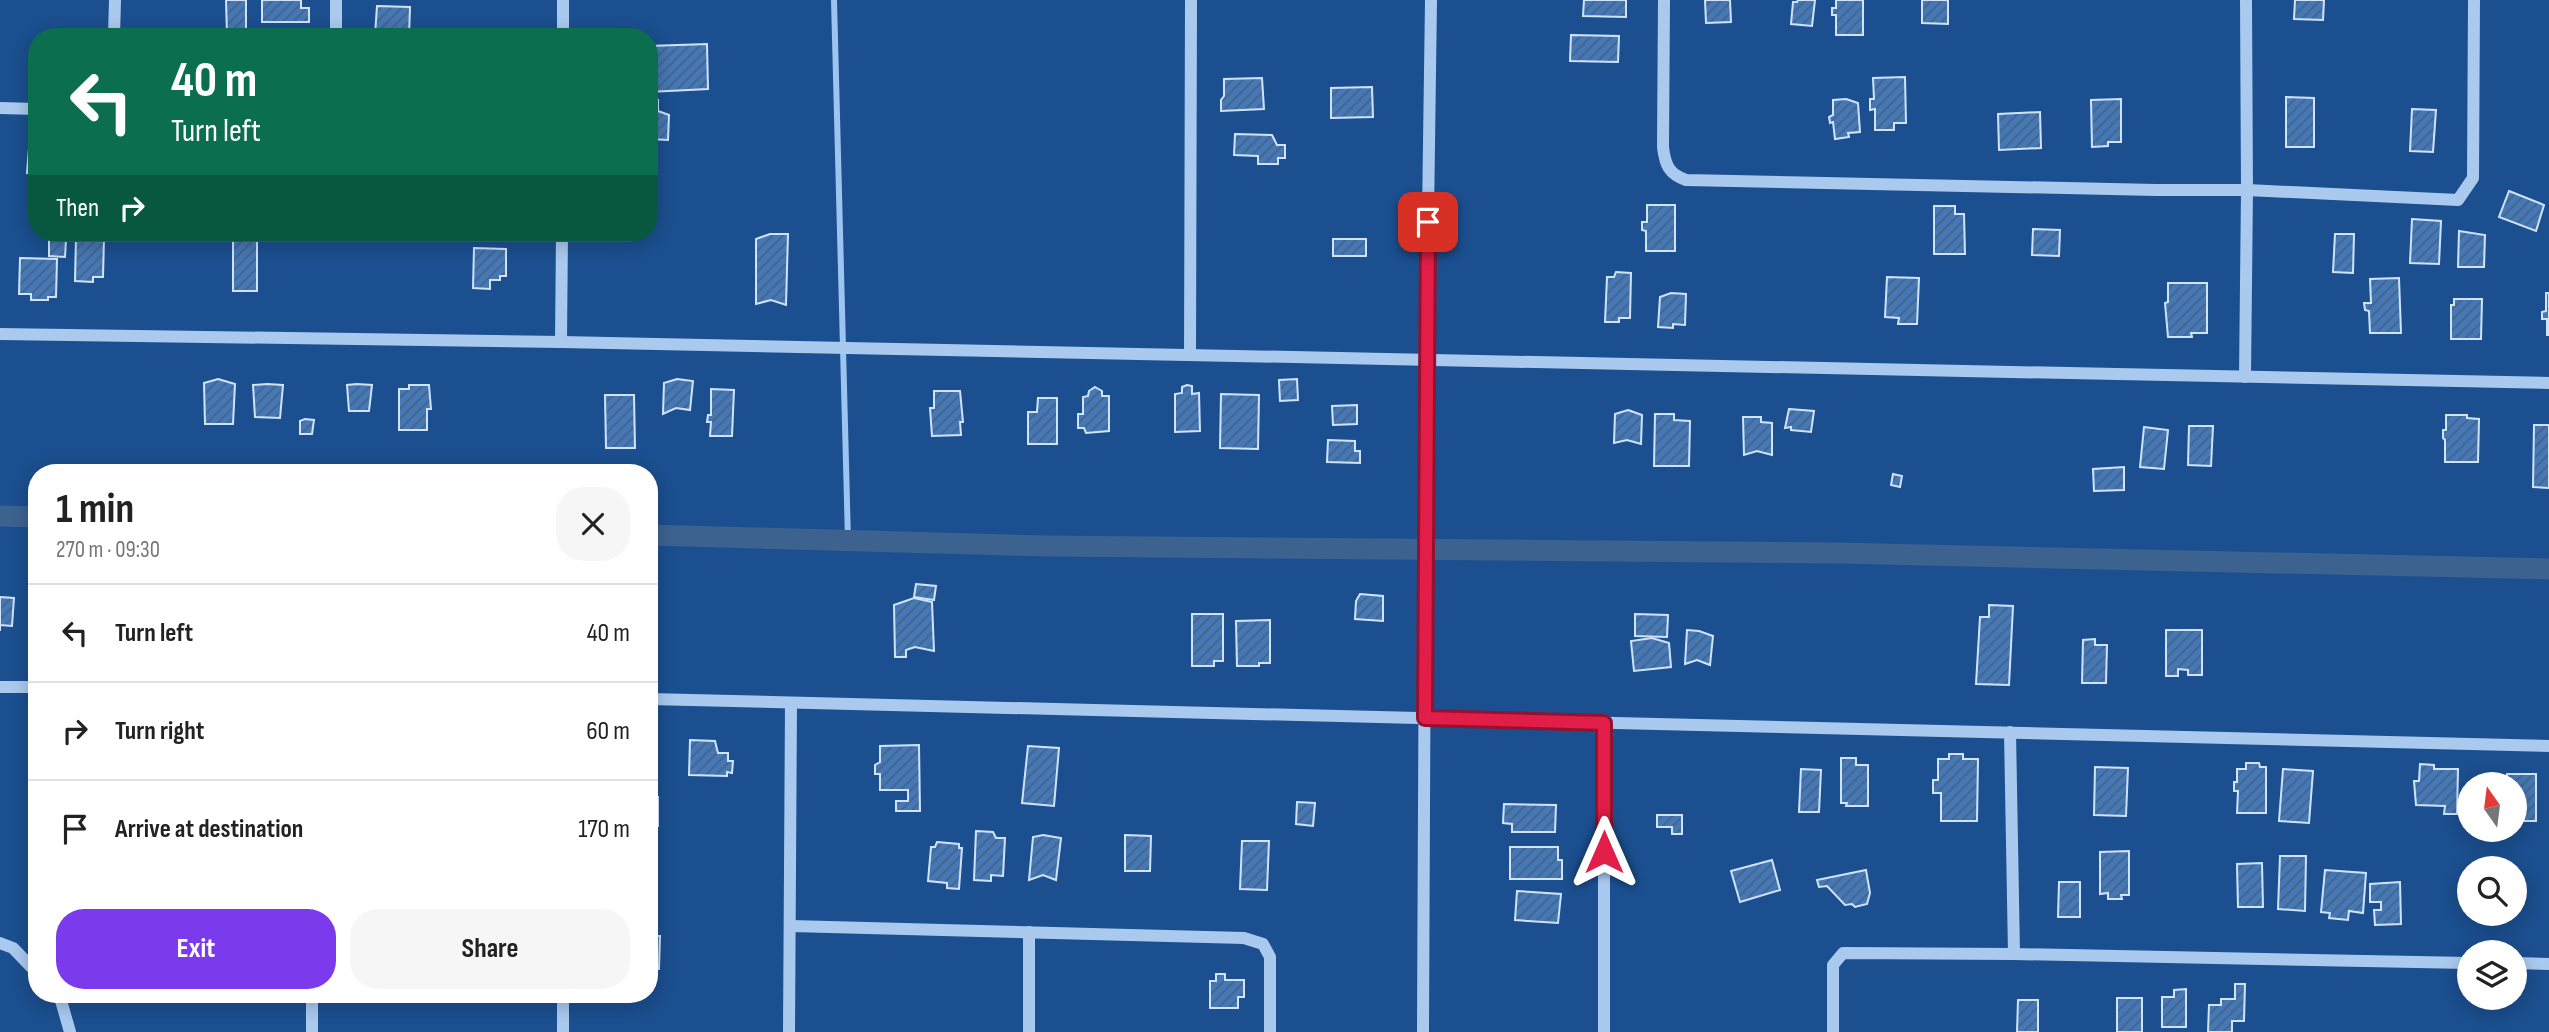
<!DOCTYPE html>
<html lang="en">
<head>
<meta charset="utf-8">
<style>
  :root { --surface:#fff; --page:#f6f6f6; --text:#222; --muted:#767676; --line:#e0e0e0; --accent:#7c3aed }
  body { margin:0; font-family:"Sofia Sans Condensed",sans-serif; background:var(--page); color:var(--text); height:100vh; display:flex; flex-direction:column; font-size:26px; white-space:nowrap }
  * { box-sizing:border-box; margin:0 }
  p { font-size:23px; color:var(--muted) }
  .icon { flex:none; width:38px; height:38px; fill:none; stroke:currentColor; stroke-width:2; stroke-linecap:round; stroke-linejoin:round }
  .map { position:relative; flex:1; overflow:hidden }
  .sheet { position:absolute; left:28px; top:464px; width:630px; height:539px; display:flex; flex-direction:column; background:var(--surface); border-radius:28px; box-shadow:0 4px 18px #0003 }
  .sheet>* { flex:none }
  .guide { position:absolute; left:28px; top:28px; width:630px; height:214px; border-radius:28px; box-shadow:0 4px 18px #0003; background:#0b6e4f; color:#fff; overflow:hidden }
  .needle { width:46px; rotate:346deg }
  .tools { position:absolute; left:2457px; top:772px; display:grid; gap:14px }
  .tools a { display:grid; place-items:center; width:70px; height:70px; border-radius:50%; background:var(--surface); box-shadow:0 4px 18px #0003; font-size:35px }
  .pin { position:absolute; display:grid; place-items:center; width:60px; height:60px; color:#fff; margin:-30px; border-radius:14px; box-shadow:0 4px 10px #0006 }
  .me { position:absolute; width:77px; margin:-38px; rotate:0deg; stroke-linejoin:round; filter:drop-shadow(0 0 5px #0008) }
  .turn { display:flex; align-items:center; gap:24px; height:147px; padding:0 28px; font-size:32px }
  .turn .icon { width:91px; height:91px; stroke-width:2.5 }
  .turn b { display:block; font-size:49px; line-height:60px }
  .then { display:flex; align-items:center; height:66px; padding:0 28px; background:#0003; gap:14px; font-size:26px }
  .round { display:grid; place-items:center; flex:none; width:74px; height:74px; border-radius:28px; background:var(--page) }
  .headline { display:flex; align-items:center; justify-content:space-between; height:119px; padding:0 28px }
  h1 { font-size:42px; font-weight:700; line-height:52px }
  .action { display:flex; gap:14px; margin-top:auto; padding:14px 28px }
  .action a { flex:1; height:80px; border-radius:28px; background:var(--accent); color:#fff; font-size:28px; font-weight:700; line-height:80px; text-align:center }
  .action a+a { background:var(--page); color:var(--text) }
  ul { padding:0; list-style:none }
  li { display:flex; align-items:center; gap:21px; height:98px; padding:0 28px; border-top:2px solid var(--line) }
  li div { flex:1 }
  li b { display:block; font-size:26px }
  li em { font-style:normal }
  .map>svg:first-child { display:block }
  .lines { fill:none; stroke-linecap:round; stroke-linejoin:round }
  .stream { stroke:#9cc4f0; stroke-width:6 }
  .canal { stroke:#3c6290; stroke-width:21 }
  .building { fill:url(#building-hatch); stroke:#cfe3fa; stroke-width:2 }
  .minor { stroke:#a9c9ee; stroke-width:12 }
  .route-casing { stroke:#92132f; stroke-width:18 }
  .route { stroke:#e11d48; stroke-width:12 }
</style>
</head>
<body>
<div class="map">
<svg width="2549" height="1032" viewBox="0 0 2549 1032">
  <defs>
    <pattern id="building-hatch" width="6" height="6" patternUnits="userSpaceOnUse" patternTransform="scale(1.75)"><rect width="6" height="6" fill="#4478b7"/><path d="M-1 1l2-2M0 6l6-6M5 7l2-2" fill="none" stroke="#486282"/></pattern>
  </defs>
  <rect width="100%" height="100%" fill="#1b4f8f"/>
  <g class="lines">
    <polyline class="stream" points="834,0 848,541"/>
    <g class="canal">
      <polyline points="0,516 37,517"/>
      <polyline points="649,535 1047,546 1836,553 2549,569"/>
    </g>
  </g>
  <g class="building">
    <polygon points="226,0 246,0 246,37 227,35"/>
    <polygon points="262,0 301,0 301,8 309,8 309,22 262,22"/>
    <polygon points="1584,0 1626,0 1626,17 1583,16"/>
    <polygon points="1705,0 1730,0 1731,22 1706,23"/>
    <polygon points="1798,0 1815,0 1812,26 1791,24 1793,2 1797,2"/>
    <polygon points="1836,0 1863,0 1863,35 1836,35 1836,15 1832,15 1832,8 1836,8"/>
    <polygon points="1922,0 1948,0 1948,24 1922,23"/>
    <polygon points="2295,0 2324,0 2323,20 2294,19"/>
    <polygon points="377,6 410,7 409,37 375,35"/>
    <polygon points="1571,35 1619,36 1618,62 1570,61"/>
    <polygon points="707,44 708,89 649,92 649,46"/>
    <polygon points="1905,77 1906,123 1894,123 1894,130 1875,130 1875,109 1870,110 1870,99 1874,99 1873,78"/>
    <polygon points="1262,78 1264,109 1221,111 1221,100 1224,96 1224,79"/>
    <polygon points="1372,87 1373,117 1331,118 1331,88"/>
    <polygon points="2286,97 2314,98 2314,147 2286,147"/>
    <polygon points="1846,99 1858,103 1860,132 1848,133 1849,137 1835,139 1833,122 1830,123 1829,117 1833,115 1833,100"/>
    <polygon points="2121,99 2121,142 2108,142 2108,146 2092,147 2091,100"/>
    <polygon points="649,100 658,100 658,111 669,115 668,140 649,139"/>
    <polygon points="2412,109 2436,110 2433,152 2410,151"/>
    <polygon points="2040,112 2041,148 1999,150 1998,114"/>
    <polygon points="37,134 37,171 27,173 30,136"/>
    <polygon points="1235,134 1272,135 1277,145 1285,145 1285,158 1278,158 1278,164 1258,164 1258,156 1234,155"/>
    <polygon points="2509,191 2544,205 2536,231 2499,217"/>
    <polygon points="1647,205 1675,205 1675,251 1646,251 1646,231 1642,230 1642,222 1647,222"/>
    <polygon points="1934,206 1955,206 1955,214 1964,214 1965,254 1934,254"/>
    <polygon points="2412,219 2441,221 2439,264 2410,263"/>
    <polygon points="2033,229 2060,230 2059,256 2032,255"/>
    <polygon points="2459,231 2485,235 2484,267 2458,267"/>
    <polygon points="770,234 788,234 786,305 771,300 756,304 756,239"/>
    <polygon points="2335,234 2354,234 2353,273 2333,272"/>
    <polygon points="76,237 104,238 103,277 93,277 93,282 75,281"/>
    <polygon points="49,239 66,240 65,257 49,256"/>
    <rect x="233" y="239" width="24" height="52"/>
    <rect x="1333" y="239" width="33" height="17"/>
    <polygon points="474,248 506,249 506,276 500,276 500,280 490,280 490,289 473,288"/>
    <polygon points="20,258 57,259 56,297 48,297 48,300 31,300 31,294 19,294"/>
    <polygon points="1616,272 1631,273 1630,318 1619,318 1619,322 1605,322 1607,277 1614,277"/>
    <polygon points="1887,277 1919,278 1917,324 1898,324 1899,318 1885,317"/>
    <polygon points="2399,278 2401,333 2370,333 2369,311 2365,310 2364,303 2371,303 2370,279"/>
    <polygon points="2168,283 2207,283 2207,333 2191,333 2192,337 2168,337 2165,303 2168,302"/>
    <polygon points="1671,293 1686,294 1685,325 1673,324 1673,328 1658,327 1660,297"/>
    <polygon points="2546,293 2549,293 2549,335 2547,335 2547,319 2542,319 2542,312 2546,311"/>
    <polygon points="2454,299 2482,299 2481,339 2451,339 2451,305 2454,305"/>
    <polygon points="218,379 235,384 233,424 205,424 204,383"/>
    <polygon points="677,379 693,381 690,410 676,408 663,414 664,383"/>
    <polygon points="1297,379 1298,400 1280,401 1279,380"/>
    <polygon points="267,384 283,385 280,418 255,417 253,385"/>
    <polygon points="357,384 372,385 369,411 349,411 347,385"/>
    <polygon points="409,385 429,385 431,409 427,409 427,430 399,430 399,389 409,389"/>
    <polygon points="1187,385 1192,386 1192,394 1199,393 1200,431 1175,432 1175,394 1182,393 1182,387"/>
    <polygon points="1095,387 1102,391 1102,396 1109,396 1109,431 1086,433 1084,428 1078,428 1078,414 1083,414 1083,397 1088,396 1089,391"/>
    <polygon points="711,389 734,390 732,436 710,436 711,422 707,422 708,415 711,415"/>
    <polygon points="934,391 960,391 963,422 960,422 961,435 932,436 930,408 934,408"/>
    <polygon points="1221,394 1259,395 1258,449 1220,448"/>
    <polygon points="605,395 634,395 635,448 606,448"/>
    <polygon points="1038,398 1057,398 1057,444 1028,444 1028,412 1037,412"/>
    <polygon points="1357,405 1357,424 1333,425 1332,406"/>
    <polygon points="1789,409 1814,411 1811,432 1791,430 1791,427 1785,428"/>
    <polygon points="1628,410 1642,415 1641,444 1627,440 1614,443 1615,414"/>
    <polygon points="1655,414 1674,414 1674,420 1690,421 1689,466 1654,466"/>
    <polygon points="2446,415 2467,415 2467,418 2479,419 2478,462 2445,462 2445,440 2443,438 2443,430 2446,430"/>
    <polygon points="1743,417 1761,417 1761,422 1772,423 1772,455 1757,451 1744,455"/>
    <polygon points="305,419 314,420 312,434 300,434 300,421"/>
    <polygon points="2534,425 2549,425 2549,488 2533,487"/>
    <polygon points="2189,426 2213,426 2211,466 2188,465"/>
    <polygon points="2144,427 2168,430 2164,469 2140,467"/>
    <polygon points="1328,440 1355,441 1355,451 1360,451 1360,463 1327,462"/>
    <polygon points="2124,467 2124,490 2094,491 2093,469"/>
    <polygon points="1893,474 1902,476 1900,487 1891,485"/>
    <polygon points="916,584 936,586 934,600 914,597"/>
    <rect x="34" y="594" width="3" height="44"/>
    <polygon points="1360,594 1383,596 1383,621 1355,619 1356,601"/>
    <polygon points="0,597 14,598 12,626 0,625 0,631"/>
    <polygon points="914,598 932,602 934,651 915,647 906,650 906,657 895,657 894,605"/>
    <polygon points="1989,605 2013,606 2009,685 1976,684 1980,617 1989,617"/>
    <polygon points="1192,614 1223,614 1223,661 1214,661 1214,666 1192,666"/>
    <polygon points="1635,614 1668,615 1667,637 1635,636"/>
    <polygon points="1270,620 1270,663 1259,663 1259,666 1237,666 1236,621"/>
    <polygon points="1687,630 1699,631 1713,636 1710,665 1697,660 1685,664"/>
    <polygon points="2166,630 2202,630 2202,675 2188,675 2188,670 2178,669 2178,676 2166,676"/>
    <polygon points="1652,638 1669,643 1671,667 1634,671 1631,641"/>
    <polygon points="2095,639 2095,645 2107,645 2106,683 2082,683 2083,640"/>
    <polygon points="690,740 715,741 718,753 728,753 728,761 733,761 732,773 727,772 727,776 689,775"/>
    <polygon points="919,745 920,811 896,811 896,801 908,801 908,790 880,790 880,774 875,774 875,765 880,762 880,746"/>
    <polygon points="1028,746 1059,748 1054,806 1022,803"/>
    <polygon points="1949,754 1963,754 1963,759 1978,759 1977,821 1941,821 1941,793 1933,793 1933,780 1938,780 1938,759 1949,759"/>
    <polygon points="1841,758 1856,758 1856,765 1868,765 1868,806 1846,806 1847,803 1841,803"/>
    <polygon points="2246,763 2259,763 2260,767 2266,767 2266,813 2237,813 2238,791 2234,791 2234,782 2237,782 2237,769 2246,769"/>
    <polygon points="2420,764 2434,765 2434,769 2458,769 2457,814 2444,814 2445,806 2416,805 2414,781 2419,781"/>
    <polygon points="2095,767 2128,768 2126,816 2094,815"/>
    <polygon points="1801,769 1821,770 1819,812 1799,812"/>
    <polygon points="2283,769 2313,771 2309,823 2279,821"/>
    <polygon points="2507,774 2536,774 2536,821 2515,821 2515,784 2507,784"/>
    <rect x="649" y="797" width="9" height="29"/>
    <polygon points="1297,802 1315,803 1313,826 1296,824"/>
    <polygon points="1504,804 1556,805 1555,832 1512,832 1512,824 1503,823"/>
    <polygon points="1657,815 1682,815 1682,834 1672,834 1672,827 1657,827"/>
    <polygon points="976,831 993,832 996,838 1005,838 1003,876 991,875 991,881 974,880"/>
    <polygon points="1043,835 1061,838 1056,880 1043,875 1029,880 1033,837"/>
    <polygon points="1125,835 1151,836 1150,871 1125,871"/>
    <polygon points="1242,841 1269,841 1267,890 1240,889"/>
    <polygon points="937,842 959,844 959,848 962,848 959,889 947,888 947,883 928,881 931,847 935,847"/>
    <polygon points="1510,847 1558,847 1558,860 1562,860 1562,879 1510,879"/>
    <polygon points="2129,851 2129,895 2121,895 2122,899 2108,899 2108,893 2100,894 2100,852"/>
    <polygon points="2280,856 2306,856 2305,911 2278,909"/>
    <polygon points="1772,860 1780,890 1740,902 1731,871"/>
    <polygon points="2262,863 2263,907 2238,907 2237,864"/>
    <polygon points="1866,870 1870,893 1867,904 1855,907 1852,904 1845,905 1827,886 1819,887 1817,880"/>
    <polygon points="2325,870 2366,873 2363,913 2349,911 2348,920 2329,918 2330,913 2321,912"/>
    <polygon points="2059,882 2080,882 2080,917 2058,917"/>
    <polygon points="2400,882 2401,924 2375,925 2374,910 2381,910 2381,902 2370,902 2370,884"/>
    <polygon points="1517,891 1561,894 1558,923 1515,920"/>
    <polygon points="649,936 660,936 659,969 649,969"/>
    <polygon points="1216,974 1225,974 1225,980 1244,980 1244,997 1238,997 1238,1008 1210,1008 1210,981 1216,981"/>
    <polygon points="2235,984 2245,984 2244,1021 2232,1021 2232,1032 2208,1032 2209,1005 2221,1005 2221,999 2235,999"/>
    <polygon points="2186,989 2186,1027 2162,1027 2162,997 2174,997 2174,990"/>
    <rect x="2117" y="998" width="25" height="34"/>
    <polygon points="2018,1000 2038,1000 2038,1032 2017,1032"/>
  </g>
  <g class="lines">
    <g class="minor">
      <path d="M1664 0 1663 147C1665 165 1669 174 1686 180L2156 190H2247L2458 200 2473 178 2474 0"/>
      <polyline points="114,37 115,0"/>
      <polyline points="336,37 336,0"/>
      <polyline points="563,37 563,0"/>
      <polyline points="0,108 37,109"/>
      <polyline points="0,334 561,342 2549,383"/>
      <polyline points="561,342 562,233"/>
      <polyline points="1190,355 1191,0"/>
      <polyline points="2245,377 2247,190 2246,0"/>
      <polyline points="0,687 37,687"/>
      <polyline points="649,699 2549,746"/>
      <polyline points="1604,723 1604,1032"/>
      <polyline points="2010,732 2014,954"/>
      <polyline points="791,926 1244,938 1263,944 1270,957 1270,1032"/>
      <polyline points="0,943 13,948 37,973"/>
      <polyline points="2515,963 2549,964"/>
      <polyline points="56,994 60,997 70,1032"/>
      <polyline points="563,994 563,1032"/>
      <polyline points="312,1032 312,994"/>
      <polyline points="789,1032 791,703"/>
      <polyline points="1029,1032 1029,932"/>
      <polyline points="1423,1032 1426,360 1431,0"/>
      <polyline points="1833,1032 1833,965 1843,953 2014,954 2469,963"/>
    </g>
  </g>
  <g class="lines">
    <defs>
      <polyline id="route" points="1428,222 1425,718 1604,723 1604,852"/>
    </defs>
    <use href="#route" class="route-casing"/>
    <use href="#route" class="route"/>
  </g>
</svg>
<div class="tools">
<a><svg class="needle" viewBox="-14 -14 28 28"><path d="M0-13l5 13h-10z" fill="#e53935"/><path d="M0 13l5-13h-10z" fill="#767676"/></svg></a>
<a><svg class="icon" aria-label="search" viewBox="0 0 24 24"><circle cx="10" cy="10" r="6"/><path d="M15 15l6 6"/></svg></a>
<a><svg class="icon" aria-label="layers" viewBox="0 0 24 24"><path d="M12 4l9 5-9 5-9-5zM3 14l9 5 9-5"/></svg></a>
</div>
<div class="pin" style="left:1428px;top:222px;background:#d93025"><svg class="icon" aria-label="arrive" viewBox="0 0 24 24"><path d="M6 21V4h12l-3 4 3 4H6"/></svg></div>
<svg class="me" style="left:1604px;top:852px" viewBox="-20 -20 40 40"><path d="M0-17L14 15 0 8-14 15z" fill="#e11d48" stroke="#fff" stroke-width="4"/></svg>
<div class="guide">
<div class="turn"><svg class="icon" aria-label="left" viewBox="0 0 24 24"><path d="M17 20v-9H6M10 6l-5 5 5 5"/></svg><div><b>40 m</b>Turn left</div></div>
<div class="then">Then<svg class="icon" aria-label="right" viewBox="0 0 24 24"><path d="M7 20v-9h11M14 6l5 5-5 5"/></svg></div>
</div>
<section class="sheet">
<div class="headline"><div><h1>1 min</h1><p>270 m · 09:30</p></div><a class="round"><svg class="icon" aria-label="close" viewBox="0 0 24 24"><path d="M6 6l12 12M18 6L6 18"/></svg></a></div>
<ul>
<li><svg class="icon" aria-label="left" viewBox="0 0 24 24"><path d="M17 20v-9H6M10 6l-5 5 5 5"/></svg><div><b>Turn left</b></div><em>40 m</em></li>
<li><svg class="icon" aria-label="right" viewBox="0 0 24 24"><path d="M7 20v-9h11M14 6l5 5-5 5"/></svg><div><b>Turn right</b></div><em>60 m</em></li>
<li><svg class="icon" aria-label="arrive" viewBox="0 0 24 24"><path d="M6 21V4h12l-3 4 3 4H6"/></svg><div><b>Arrive at destination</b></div><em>170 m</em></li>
</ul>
<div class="action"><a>Exit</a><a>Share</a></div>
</section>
</div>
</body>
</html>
